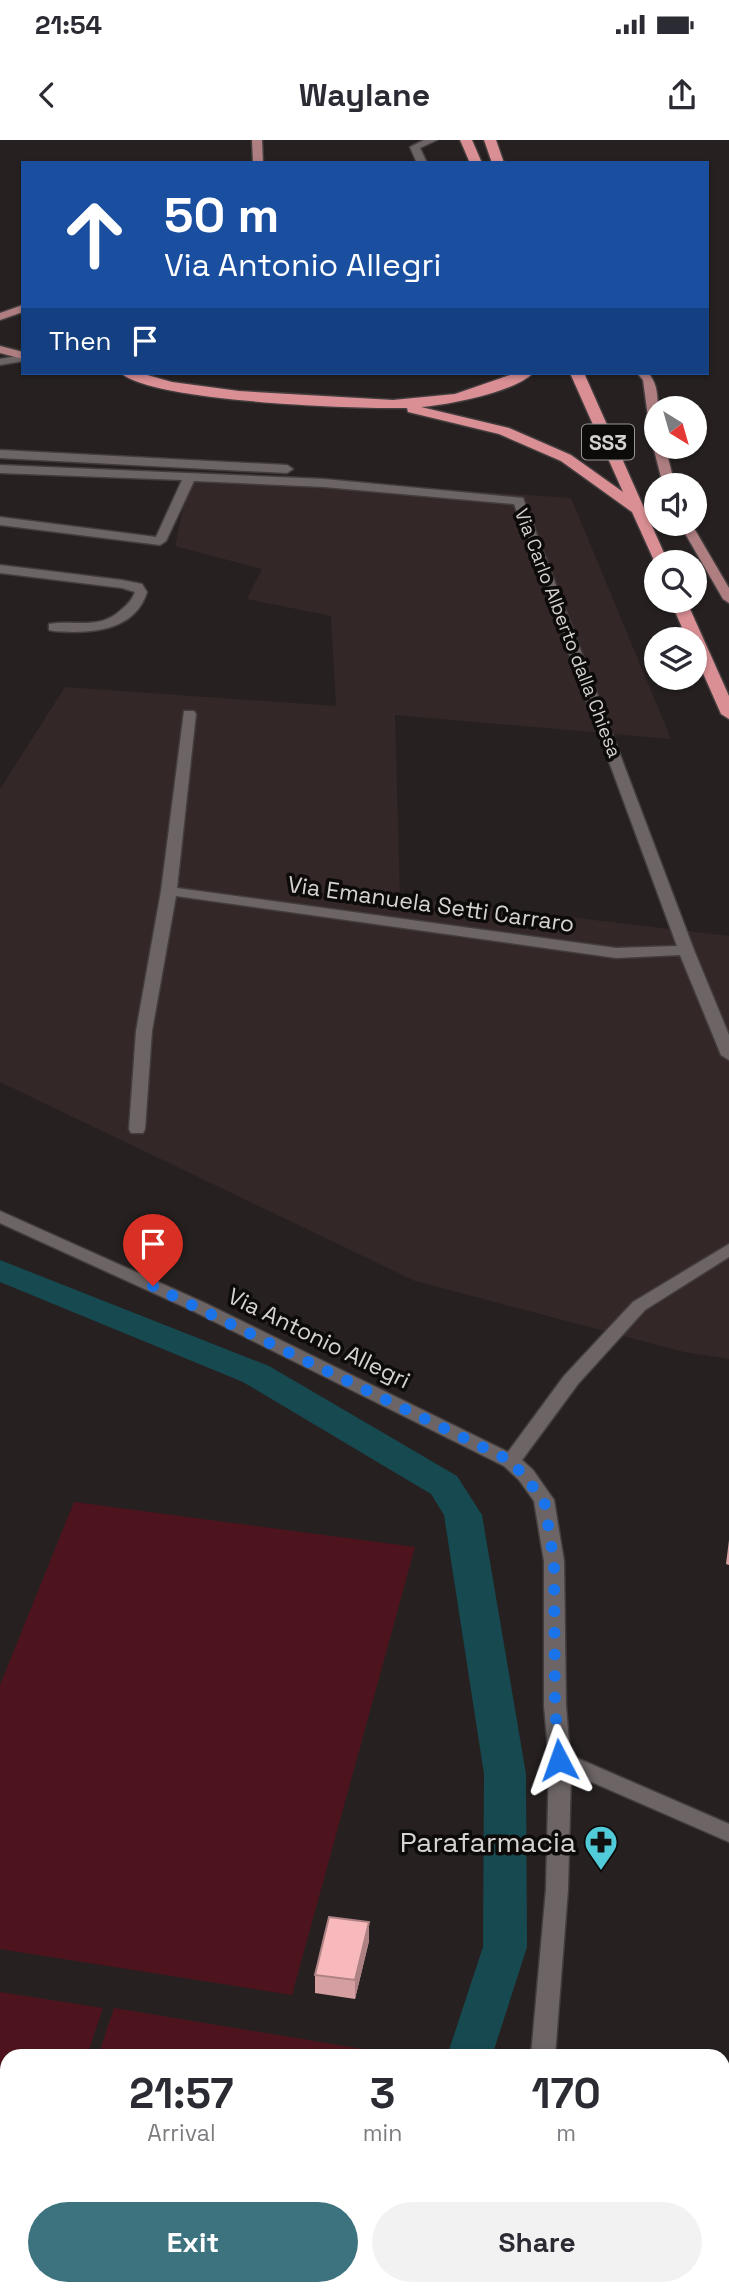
<!DOCTYPE html>
<html lang="en">
<head>
<meta charset="utf-8">
<style>
  :root { --surface:#fff; --page:#f2f2f3; --text:#2b2b33; --muted:#7c7c81; --accent:#3d737e }
  body { margin:0; font-family:"Space Grotesk",sans-serif; background:var(--page); color:var(--text); height:100vh; display:flex; flex-direction:column; font-size:26px; white-space:nowrap }
  * { box-sizing:border-box; margin:0 }
  p { font-size:23px; color:var(--muted) }
  .icon { flex:none; width:38px; height:38px; fill:none; stroke:currentColor; stroke-width:2; stroke-linecap:round; stroke-linejoin:round }
  .map { position:relative; flex:1; overflow:hidden }
  .sheet { position:absolute; left:0px; top:1909px; width:730px; height:247px; display:flex; flex-direction:column; background:var(--surface); border-radius:21px 21px 0 0; box-shadow:0 2px 5px #0004 }
  .sheet>* { flex:none }
  .hud { position:absolute; left:21px; top:21px; width:688px; height:214px; border-radius:0px; box-shadow:0 2px 5px #0004; background:#1a4fa0; color:#fff; overflow:hidden }
  .needle { width:46px; rotate:143deg }
  .tools { position:absolute; left:644px; top:256px; display:grid; gap:14px }
  .tools a { display:grid; place-items:center; width:63px; height:63px; border-radius:50%; background:var(--surface); box-shadow:0 2px 5px #0004; font-size:35px }
  .pin { position:absolute; display:grid; place-items:center; width:60px; height:60px; color:#fff; margin:-72px -30px; border-radius:50% 50% 50% 0; rotate:-45deg; box-shadow:0 0 7px #0007 }
  .pin .icon { rotate:45deg }
  .me { position:absolute; width:77px; margin:-38px; rotate:356deg; stroke-linejoin:round; filter:drop-shadow(0 0 5px #0008) }
  .turn { display:flex; align-items:center; gap:24px; height:147px; padding:0 28px; font-size:32px }
  .turn .icon { width:91px; height:91px; stroke-width:2.5 }
  .turn b { display:block; font-size:49px; line-height:60px }
  .then { display:flex; align-items:center; height:66px; padding:0 28px; background:#0003; gap:14px; font-size:26px }
  .eta { display:flex; justify-content:space-evenly; align-items:center; height:119px; text-align:center }
  .eta b { font-size:42px; font-weight:700; line-height:49px }
  .button { display:flex; gap:14px; margin-top:auto; padding:14px 28px }
  .button a { flex:1; height:80px; border-radius:42px; background:var(--accent); color:#fff; font-size:28px; font-weight:700; line-height:80px; text-align:center }
  .button a+a { background:var(--page); color:var(--text) }
  .status { display:flex; justify-content:space-between; align-items:center; height:49px; padding:0 35px; background:var(--surface); direction:ltr }
  .status svg { height:19px; fill:currentColor }
  header { display:flex; justify-content:space-between; align-items:center; height:91px; padding:0 28px; background:var(--surface); font-size:32px; font-weight:700 }
  .map>svg:first-child { display:block }
  .built { fill:#342728 }
  .green { fill:#4e141d }
  .lines { fill:none; stroke-linecap:round; stroke-linejoin:round }
  .canal { fill:#164a50; fill-rule:evenodd }
  .minor-casing { stroke:#433d3e; stroke-width:3 }
  .major-casing { stroke:#433d3e; stroke-width:3 }
  .highway-casing { stroke:#433d3e; stroke-width:3 }
  .minor { fill:#6d6565; fill-rule:evenodd }
  .major { fill:#ae7e81; fill-rule:evenodd }
  .highway { fill:#d98f94; fill-rule:evenodd }
  .wall { fill:#d59fa2 }
  .shaded-wall { fill:#ae8284 }
  .building { fill:#f8b9bc; stroke:#ae8284; stroke-width:2 }
  .route { stroke:#1a73e8; stroke-width:12; stroke-dasharray:0 21.6 }
  .labels { text-anchor:middle; dominant-baseline:central; stroke-width:7; stroke-linejoin:round; paint-order:stroke }
  .far-street-label { font-size:19px; fill:#d7d2d2; stroke:#0d0a0a }
  .shield { fill:#0d0a0a; stroke:#9a9696; stroke-width:2 }
  .shield-label { font-size:21px; font-weight:bold; fill:#d7d2d2 }
  .street-label { font-size:23px; fill:#d7d2d2; stroke:#0d0a0a }
  .near-poi-label { font-size:28px; fill:#d7d2d2; stroke:#0d0a0a; text-anchor:end }
</style>
</head>
<body>
<div class="status"><b>21:54</b><svg viewBox="0 0 49 12"><path d="M0 12V9h3v3zM5 12V6h3v6zM10 12V3h3v9zM15 12V0h3v12zM26 1h20v11H26zM47 4h2v5h-2z"/></svg></div>
<header><svg class="icon" aria-label="back" viewBox="0 0 24 24"><path d="M15 5l-7 7 7 7"/></svg>Waylane<svg class="icon" aria-label="share" viewBox="0 0 24 24"><path d="M12 15V3M7 8l5-5 5 5M5 13v7h14v-7"/></svg></header>
<div class="map">
<svg width="729" height="2155" viewBox="0 0 729 2155">
  <rect width="100%" height="100%" fill="#262020"/>
  <polygon class="built" points="191,331 571,358 671,599 395,575 400,757 729,796 729,1219 684,1212 415,1141 0,942 0,649 65,547 336,566 331,476 247,459 262,429 175,406"/>
  <g class="green">
    <polygon points="74,1362 415,1407 292,1855 0,1809 0,1545"/>
    <polygon points="0,1852 103,1868 87,1916 7,1916 7,1967 0,1966"/>
    <polygon points="114,1868 363,1909 361,1916 98,1916"/>
  </g>
  <g class="lines">
    <g class="canal">
      <polygon points="0,1120 269,1226 457,1336 482,1375 526,1634 527,1807 492,1916 447,1916 483,1807 484,1634 444,1375 431,1354 243,1242 0,1142"/>
      <polygon points="376,2149 424,2149 422,2155 374,2155"/>
    </g>
    <defs>
      <g id="minor">
        <polygon points="424,0 437,0 420,8 427,23 417,23 410,7"/>
        <polygon points="23,215 23,221 0,225 0,219"/>
        <polygon points="0,310 287,325 293,329 287,333 0,318"/>
        <polygon points="0,325 324,339 523,358 694,810 729,895 729,920 721,915 680,815 616,818 176,756 152,891 145,989 143,993 131,993 129,989 136,891 161,751 184,571 194,571 196,574 177,748 616,808 677,806 514,364 324,347 194,341 166,401 160,405 0,385 0,377 156,397 182,340 0,333"/>
        <path d="M0 425 122 440 142 444 147 452C135 492 88 494 54 491L49 490V484C75 479 98 491 121 470 127 465 132 460 135 452L122 448 0 433Z"/>
        <polygon points="0,1071 205,1163 508,1312 564,1236 633,1162 729,1104 729,1117 645,1170 578,1244 522,1320 533,1330 554,1360 564,1421 566,1566 570,1615 729,1684 729,1702 571,1633 568,1749 555,1916 531,1916 546,1749 549,1620 544,1566 544,1421 534,1361 519,1340 504,1326 193,1171 0,1083"/>
        <polygon points="0,2035 7,2036 7,2058 0,2057"/>
        <polygon points="499,2149 525,2149 523,2155 497,2155"/>
      </g>
      <g id="major">
        <polygon points="252,0 262,0 263,23 253,23"/>
        <polygon points="23,165 23,172 0,180 0,173"/>
        <polygon points="0,206 23,212 23,219 0,213"/>
        <path d="M637 233H648C663 248 656 276 656 295L650 292 643 240Z"/>
        <polygon points="656,303 656,306 665,306 675,345 663,345 653,306"/>
        <polygon points="679,383 691,383 729,448 729,463 723,459"/>
      </g>
      <g id="highway">
        <polygon points="460,0 472,0 482,23 470,23"/>
        <polygon points="484,0 496,0 504,23 492,23"/>
        <path d="M121 233H140L172 242 239 251 393 260 455 254 516 233H533C515 252 448 265 421 267L509 288 571 315 623 352 570 233H584L668 422H656V425L632 372 561 321 499 294 408 272 407 268C358 269 153 262 121 233Z"/>
        <polygon points="670,460 686,460 729,556 729,579 721,574 695,515 695,499 687,499"/>
      </g>
    </defs>
    <use href="#minor" class="minor-casing"/>
    <use href="#major" class="major-casing"/>
    <use href="#highway" class="highway-casing"/>
    <use href="#minor" class="minor"/>
    <use href="#major" class="major"/>
    <use href="#highway" class="highway"/>
  </g>
  <g class="wall">
    <polygon points="729,1400 729,1425 726,1424"/>
    <polygon points="369,1782 369,1801 355,1859 315,1853 315,1835"/>
  </g>
  <polygon class="shaded-wall" points="369,1782 369,1801 355,1859 355,1840"/>
  <polygon class="building" points="329,1777 369,1782 355,1840 315,1835"/>
  <g class="lines">
    <polyline class="route" points="153,1146 511,1321 544,1360 554,1422 555,1566 559,1620"/>
  </g>
  <defs>
    <symbol id="pharmacy-pin" viewBox="-11 -11 22 30"><path d="M0 17L-7.5 6A9.5 9.5 0 1 1 7.5 6Z" fill="#52cbd9" stroke="#0d0a0a"/><path d="M-2-6h4v4h4v4h-4v4h-4v-4h-4v-4h4Z" fill="#111"/></symbol>
  </defs>
  <g fill-rule="evenodd">
    <use href="#pharmacy-pin" x="582" y="1683" width="38" height="52"/>
  </g>
  <g class="labels">
    <g class="far-street-label">
      <text transform="translate(568 493) rotate(69)">Via Carlo Alberto dalla Chiesa</text>
    </g>
    <rect class="shield" x="582" y="284.5" width="52" height="35" rx="5"/>
    <g class="shield-label">
      <text x="608" y="302">SS3</text>
    </g>
    <g class="street-label">
      <text transform="translate(431 764) rotate(8)">Via Emanuela Setti Carraro</text>
      <text transform="translate(319 1198) rotate(26)">Via Antonio Allegri</text>
    </g>
    <g class="near-poi-label">
      <text x="576" y="1702">Parafarmacia</text>
    </g>
  </g>
</svg>
<div class="tools">
<a><svg class="needle" viewBox="-14 -14 28 28"><path d="M0-13l5 13h-10z" fill="#e53935"/><path d="M0 13l5-13h-10z" fill="#7c7c81"/></svg></a>
<a><svg class="icon" aria-label="sound" viewBox="0 0 24 24"><path d="M4 9h4l5-4v14l-5-4H4zM17 9q2 3 0 6"/></svg></a>
<a><svg class="icon" aria-label="search" viewBox="0 0 24 24"><circle cx="10" cy="10" r="6"/><path d="M15 15l6 6"/></svg></a>
<a><svg class="icon" aria-label="layers" viewBox="0 0 24 24"><path d="M12 4l9 5-9 5-9-5zM3 14l9 5 9-5"/></svg></a>
</div>
<div class="pin" style="left:153px;top:1146px;background:#d93025"><svg class="icon" aria-label="arrive" viewBox="0 0 24 24"><path d="M6 21V4h12l-3 4 3 4H6"/></svg></div>
<svg class="me" style="left:559px;top:1620px" viewBox="-20 -20 40 40"><path d="M0-17L14 15 0 8-14 15z" fill="#1a73e8" stroke="#fff" stroke-width="4"/></svg>
<div class="hud">
<div class="turn"><svg class="icon" aria-label="ahead" viewBox="0 0 24 24"><path d="M12 20V5M6 11l6-6 6 6"/></svg><div><b>50 m</b>Via Antonio Allegri</div></div>
<div class="then">Then<svg class="icon" aria-label="arrive" viewBox="0 0 24 24"><path d="M6 21V4h12l-3 4 3 4H6"/></svg></div>
</div>
<section class="sheet">
<div class="eta">
<div><b>21:57</b><p>Arrival</p></div>
<div><b>3</b><p>min</p></div>
<div><b>170</b><p>m</p></div>
</div>
<div class="button"><a>Exit</a><a>Share</a></div>
</section>
</div>
</body>
</html>
